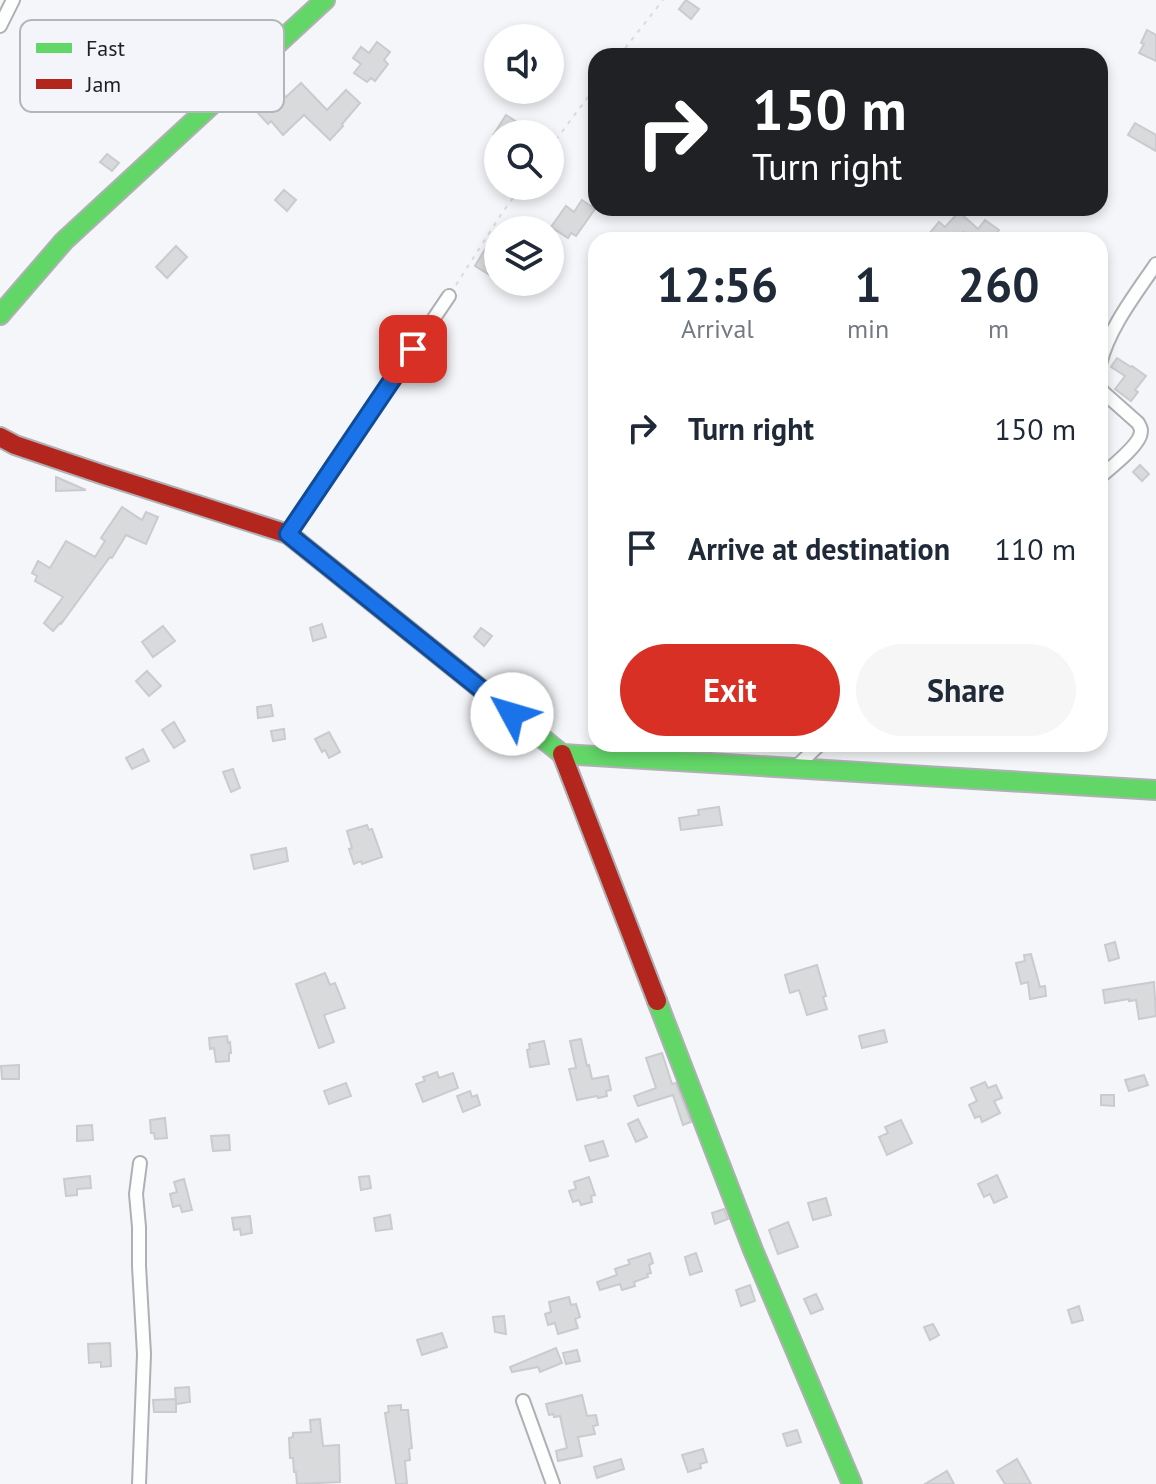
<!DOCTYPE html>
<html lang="en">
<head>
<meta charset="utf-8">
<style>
  :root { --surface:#fff; --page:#f6f6f7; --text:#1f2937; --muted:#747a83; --accent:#d93025 }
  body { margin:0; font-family:"PT Sans",sans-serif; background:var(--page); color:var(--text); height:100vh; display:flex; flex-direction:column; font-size:30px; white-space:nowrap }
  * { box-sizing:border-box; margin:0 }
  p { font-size:26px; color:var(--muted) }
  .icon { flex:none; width:44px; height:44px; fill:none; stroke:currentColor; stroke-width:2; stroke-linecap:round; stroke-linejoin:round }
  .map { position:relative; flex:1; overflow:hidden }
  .drawer { position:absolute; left:588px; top:232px; width:520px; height:520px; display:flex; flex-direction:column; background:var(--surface); border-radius:24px; box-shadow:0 4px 12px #0003 }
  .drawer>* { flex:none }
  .hud { position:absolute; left:588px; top:48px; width:520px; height:168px; border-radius:24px; box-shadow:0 4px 12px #0003; background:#202124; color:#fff; overflow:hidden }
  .controls { position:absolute; left:484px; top:24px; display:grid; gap:16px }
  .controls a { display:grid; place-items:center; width:80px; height:80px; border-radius:50%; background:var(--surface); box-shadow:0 4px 12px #0003; font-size:40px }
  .pin { position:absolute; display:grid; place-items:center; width:68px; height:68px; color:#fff; margin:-34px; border-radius:16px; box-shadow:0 4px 12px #0006 }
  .me { position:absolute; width:88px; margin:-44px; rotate:309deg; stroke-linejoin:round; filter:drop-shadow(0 0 6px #0008) }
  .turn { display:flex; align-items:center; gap:28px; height:168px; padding:0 32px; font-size:36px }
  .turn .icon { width:104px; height:104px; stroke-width:2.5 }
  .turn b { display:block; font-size:56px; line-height:68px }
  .eta { display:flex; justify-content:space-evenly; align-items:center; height:136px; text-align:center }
  .eta b { font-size:48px; font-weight:700; line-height:56px }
  .cta { display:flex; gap:16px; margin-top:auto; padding:16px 32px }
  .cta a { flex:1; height:92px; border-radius:48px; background:var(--accent); color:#fff; font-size:32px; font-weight:700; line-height:92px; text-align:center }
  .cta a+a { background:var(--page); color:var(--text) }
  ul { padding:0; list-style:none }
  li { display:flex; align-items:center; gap:24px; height:120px; padding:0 32px }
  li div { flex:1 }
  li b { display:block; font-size:30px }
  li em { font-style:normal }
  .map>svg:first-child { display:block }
  .building { fill:#d8dadc; stroke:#cacbce; stroke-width:2 }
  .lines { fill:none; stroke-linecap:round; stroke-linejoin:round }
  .street-casing { stroke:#afb0b3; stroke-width:16 }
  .fast-casing { stroke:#afb0b3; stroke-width:22 }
  .jam-casing { stroke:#afb0b3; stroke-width:22 }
  .path { stroke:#dadbdb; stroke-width:2; stroke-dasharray:4 6; stroke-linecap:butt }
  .street { stroke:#fdfefe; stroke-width:12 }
  .fast { stroke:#63d668; stroke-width:18 }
  .jam { stroke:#b3261e; stroke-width:18 }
  .route-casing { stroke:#114b97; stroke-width:20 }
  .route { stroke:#1a73e8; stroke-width:14 }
  .key { fill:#f3f5fa; stroke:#b3b5b9; stroke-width:2 }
  .key-label { font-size:22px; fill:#1e1f21 }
</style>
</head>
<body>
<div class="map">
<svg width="1156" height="1484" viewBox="0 0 1156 1484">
  <rect width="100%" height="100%" fill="#f4f6f9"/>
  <g class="building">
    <polygon points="686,0 699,9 691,19 679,9"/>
    <polygon points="1147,30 1156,35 1156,61 1139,53 1144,44 1141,43"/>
    <polygon points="377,42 390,52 384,60 388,64 375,81 371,78 367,82 354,73 361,64 353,58 361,47 369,53"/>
    <polygon points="301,83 327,110 346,90 360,103 342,124 343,126 330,140 304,115 283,135 271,121 268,124 258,113 281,92 286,97"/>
    <polygon points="506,115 523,126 522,127 532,134 494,134"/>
    <polygon points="1135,123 1156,135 1156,151 1128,135"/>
    <polygon points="107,154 119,163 112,171 100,162"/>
    <polygon points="284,190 296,200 287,211 275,200"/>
    <polygon points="582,200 595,209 576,236 571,233 568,238 551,227 566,206 574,212"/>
    <polygon points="959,212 978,229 985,220 999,230 992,240 971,240 972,238 963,232 957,240 935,240 928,235 939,222 945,227"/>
    <polygon points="490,241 498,246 498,280 475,266"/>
    <polygon points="176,246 187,257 167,278 156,267"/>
    <polygon points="1117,358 1131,367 1132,366 1146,376 1135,390 1138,392 1131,401 1115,389 1125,376 1111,367"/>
    <polygon points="1140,465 1149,474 1142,481 1133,472"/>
    <polygon points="56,477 86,490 56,491"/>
    <polygon points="122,507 142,520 146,512 158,517 146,544 126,535 112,558 110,557 61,624 60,623 53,631 44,623 63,597 35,581 37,576 32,573 38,561 50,568 66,541 95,557 105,541 101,538"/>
    <polygon points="322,624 326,637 313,641 310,628"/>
    <polygon points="163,626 175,641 153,657 142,642"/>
    <polygon points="481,628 492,636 484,646 474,637"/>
    <polygon points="147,671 161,686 149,696 136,681"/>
    <polygon points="271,705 273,716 258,718 257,707"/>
    <polygon points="174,722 185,741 174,748 162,730"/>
    <polygon points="511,728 518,742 501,753 493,739"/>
    <polygon points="284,729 285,739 273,741 271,731"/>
    <polygon points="329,732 340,752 329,758 325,750 322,752 315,739"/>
    <polygon points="143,749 149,761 132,769 126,758"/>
    <polygon points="233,769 240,788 231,792 223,772"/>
    <polygon points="719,807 722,825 681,830 679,818 699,815 698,810"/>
    <polygon points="367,825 369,830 372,829 382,857 362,864 361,861 354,864 349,849 352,848 347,831"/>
    <polygon points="286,848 288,861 254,869 251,855"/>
    <polygon points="1115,942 1119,958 1109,961 1105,945"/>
    <polygon points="1031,954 1040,987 1045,986 1046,996 1030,999 1028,982 1021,984 1016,963 1025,961 1024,955"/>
    <polygon points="817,965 826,996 823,997 827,1009 807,1015 799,990 790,993 785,975"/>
    <polygon points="325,973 330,985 335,983 345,1008 324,1015 334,1042 319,1048 296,984"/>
    <polygon points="1154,982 1156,1016 1139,1019 1136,1000 1129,1001 1129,999 1105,1003 1103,990"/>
    <polygon points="884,1030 887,1042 862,1048 859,1036"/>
    <polygon points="227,1036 228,1043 230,1042 231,1053 229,1053 229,1061 216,1062 214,1048 210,1049 209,1038"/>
    <polygon points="581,1039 587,1066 589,1065 592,1079 608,1076 611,1090 606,1091 607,1096 598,1098 597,1096 577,1100 569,1069 576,1068 570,1041"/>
    <polygon points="544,1041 549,1064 530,1067 527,1050 530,1049 529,1044"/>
    <polygon points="662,1053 672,1084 676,1083 691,1122 683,1125 673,1095 638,1106 634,1096 656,1088 646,1058"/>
    <polygon points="19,1065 19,1079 2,1079 1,1066"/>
    <polygon points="437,1072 439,1078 453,1073 458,1088 423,1102 416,1084 425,1081 423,1077"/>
    <polygon points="1144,1075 1148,1085 1129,1091 1125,1080"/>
    <polygon points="985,1082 988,1088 996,1085 1002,1098 994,1101 1000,1113 982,1122 980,1116 975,1118 969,1105 977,1101 971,1088"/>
    <polygon points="346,1083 351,1096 329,1104 324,1091"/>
    <polygon points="470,1091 472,1097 477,1095 480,1105 463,1112 457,1096"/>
    <polygon points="1101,1095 1114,1095 1114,1106 1101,1105"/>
    <polygon points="165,1118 167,1138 155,1139 154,1133 151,1133 150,1120"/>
    <polygon points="638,1119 647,1137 636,1142 628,1124"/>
    <polygon points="901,1120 912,1143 887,1155 879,1137 888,1133 885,1127"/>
    <polygon points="92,1125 93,1140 77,1141 77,1126"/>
    <polygon points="229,1135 230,1150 213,1151 211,1136"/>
    <polygon points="603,1141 608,1156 590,1161 585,1146"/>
    <polygon points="997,1175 1007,1197 994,1203 990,1194 984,1197 978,1184"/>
    <polygon points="90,1176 91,1188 77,1189 77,1195 66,1196 64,1179"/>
    <polygon points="369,1176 371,1188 361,1190 359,1177"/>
    <polygon points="589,1177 595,1195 591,1196 592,1202 581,1205 579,1200 573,1202 569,1191 576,1189 574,1182"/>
    <polygon points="184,1179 192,1210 182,1212 180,1205 173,1207 170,1194 177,1192 174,1182"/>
    <polygon points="826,1198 831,1215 813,1220 808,1203"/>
    <polygon points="724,1209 728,1219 715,1224 712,1213"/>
    <polygon points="390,1215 392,1229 376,1231 374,1218"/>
    <polygon points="250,1216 252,1233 241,1235 240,1229 234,1230 232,1218"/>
    <polygon points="788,1222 798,1247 778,1254 769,1230"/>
    <polygon points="650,1253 653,1263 649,1265 651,1273 647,1274 648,1277 634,1282 635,1286 622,1290 620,1284 600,1290 597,1282 617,1275 615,1269 630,1264 628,1260"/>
    <polygon points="696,1253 702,1271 690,1275 685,1257"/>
    <polygon points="750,1285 755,1301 741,1306 736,1290"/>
    <polygon points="816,1294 823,1309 811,1314 804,1299"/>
    <polygon points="569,1297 571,1305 576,1304 580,1317 575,1319 578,1328 558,1334 555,1323 548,1325 545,1314 551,1312 549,1302"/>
    <polygon points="1079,1306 1083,1320 1072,1323 1068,1310"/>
    <polygon points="504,1316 506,1334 495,1332 493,1317"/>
    <polygon points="933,1324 939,1335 930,1340 924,1327"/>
    <polygon points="442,1333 447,1347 422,1355 417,1340"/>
    <polygon points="110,1343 111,1366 101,1367 101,1362 89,1363 88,1344"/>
    <polygon points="556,1348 562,1363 540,1372 538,1367 512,1372 510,1367"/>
    <polygon points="577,1350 580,1361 566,1364 563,1353"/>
    <polygon points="189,1387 190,1402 176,1404 175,1388"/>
    <polygon points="582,1395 587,1416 596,1415 598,1425 593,1426 595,1434 578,1437 582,1456 558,1461 556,1451 567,1448 560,1416 554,1417 553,1414 549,1415 546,1404"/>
    <polygon points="176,1399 176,1412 154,1412 153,1400"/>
    <polygon points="401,1405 401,1410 408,1410 412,1448 409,1449 410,1460 405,1461 407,1484 396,1484 385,1413 389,1412 388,1406"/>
    <polygon points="320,1419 323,1446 339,1445 340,1482 297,1484 296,1472 294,1472 293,1458 290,1458 289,1438 293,1437 293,1433 311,1432 310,1420"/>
    <polygon points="797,1430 801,1442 787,1446 783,1434"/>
    <polygon points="703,1449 707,1462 700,1464 701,1468 688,1472 682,1455"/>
    <polygon points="621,1459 624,1469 597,1478 594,1467"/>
    <polygon points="1017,1459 1031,1484 1005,1484 997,1471"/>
    <polygon points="947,1471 954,1484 925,1484"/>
  </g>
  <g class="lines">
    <defs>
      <g id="street">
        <polyline points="0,26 13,0"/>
        <path d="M1100 364C1109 328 1135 295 1156 264"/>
        <path d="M1100 387 1103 392 1138 423C1141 429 1142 429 1140 436 1135 449 1110 468 1100 477"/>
        <polyline points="288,534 449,296"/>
        <polyline points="794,769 820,744"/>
        <polyline points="523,1401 553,1484"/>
        <polyline points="139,1484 144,1354 139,1266 139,1227 136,1194 140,1163"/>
      </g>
      <g id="fast">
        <polyline points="0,315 64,241 325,0"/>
        <polyline points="298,542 562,754 1156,790"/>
        <polyline points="657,1001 753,1250 852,1484"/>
      </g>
      <g id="jam">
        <polyline points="0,437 15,445 101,474 288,534 298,542"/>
        <polyline points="562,754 657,1001"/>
      </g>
    </defs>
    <use href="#street" class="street-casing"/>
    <use href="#fast" class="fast-casing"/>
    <use href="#jam" class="jam-casing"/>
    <g class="path">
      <polyline points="619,56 663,0"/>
      <polyline points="550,148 596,86"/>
      <polyline points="456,285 502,213 522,186"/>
    </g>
    <use href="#street" class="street"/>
    <use href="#fast" class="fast"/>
    <use href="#jam" class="jam"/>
  </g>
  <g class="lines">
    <defs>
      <polyline id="route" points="413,349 288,534 512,714"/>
    </defs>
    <use href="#route" class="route-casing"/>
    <use href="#route" class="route"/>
  </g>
  <rect x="20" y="20" width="264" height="92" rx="12" class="key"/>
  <rect x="36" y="43" width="36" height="10" fill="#63d668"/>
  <rect x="36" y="79" width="36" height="10" fill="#b3261e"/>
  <g class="key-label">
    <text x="86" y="56">Fast</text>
    <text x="86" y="92">Jam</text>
  </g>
</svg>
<div class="controls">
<a><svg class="icon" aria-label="sound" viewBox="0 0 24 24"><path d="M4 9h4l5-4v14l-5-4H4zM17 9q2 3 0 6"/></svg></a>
<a><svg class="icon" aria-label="search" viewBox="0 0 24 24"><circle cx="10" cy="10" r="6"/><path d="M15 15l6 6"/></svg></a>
<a><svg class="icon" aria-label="layers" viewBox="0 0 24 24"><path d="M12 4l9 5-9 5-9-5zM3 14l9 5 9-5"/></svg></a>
</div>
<div class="pin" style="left:413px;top:349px;background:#d93025"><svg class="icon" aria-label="arrive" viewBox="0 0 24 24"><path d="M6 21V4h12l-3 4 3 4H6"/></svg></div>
<svg class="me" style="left:512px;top:714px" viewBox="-20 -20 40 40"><circle r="19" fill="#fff"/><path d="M0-13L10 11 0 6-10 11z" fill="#1a73e8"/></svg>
<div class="hud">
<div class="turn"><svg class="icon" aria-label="right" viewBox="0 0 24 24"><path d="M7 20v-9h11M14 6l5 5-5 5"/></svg><div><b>150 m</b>Turn right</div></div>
</div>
<section class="drawer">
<div class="eta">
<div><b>12:56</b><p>Arrival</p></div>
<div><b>1</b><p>min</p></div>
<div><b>260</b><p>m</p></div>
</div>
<ul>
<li><svg class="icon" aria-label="right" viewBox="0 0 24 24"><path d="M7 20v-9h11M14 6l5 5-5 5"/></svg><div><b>Turn right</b></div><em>150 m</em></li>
<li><svg class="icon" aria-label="arrive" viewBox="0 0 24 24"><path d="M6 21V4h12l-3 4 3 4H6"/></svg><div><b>Arrive at destination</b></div><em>110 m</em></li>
</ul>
<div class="cta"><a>Exit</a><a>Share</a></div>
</section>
</div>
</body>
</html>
